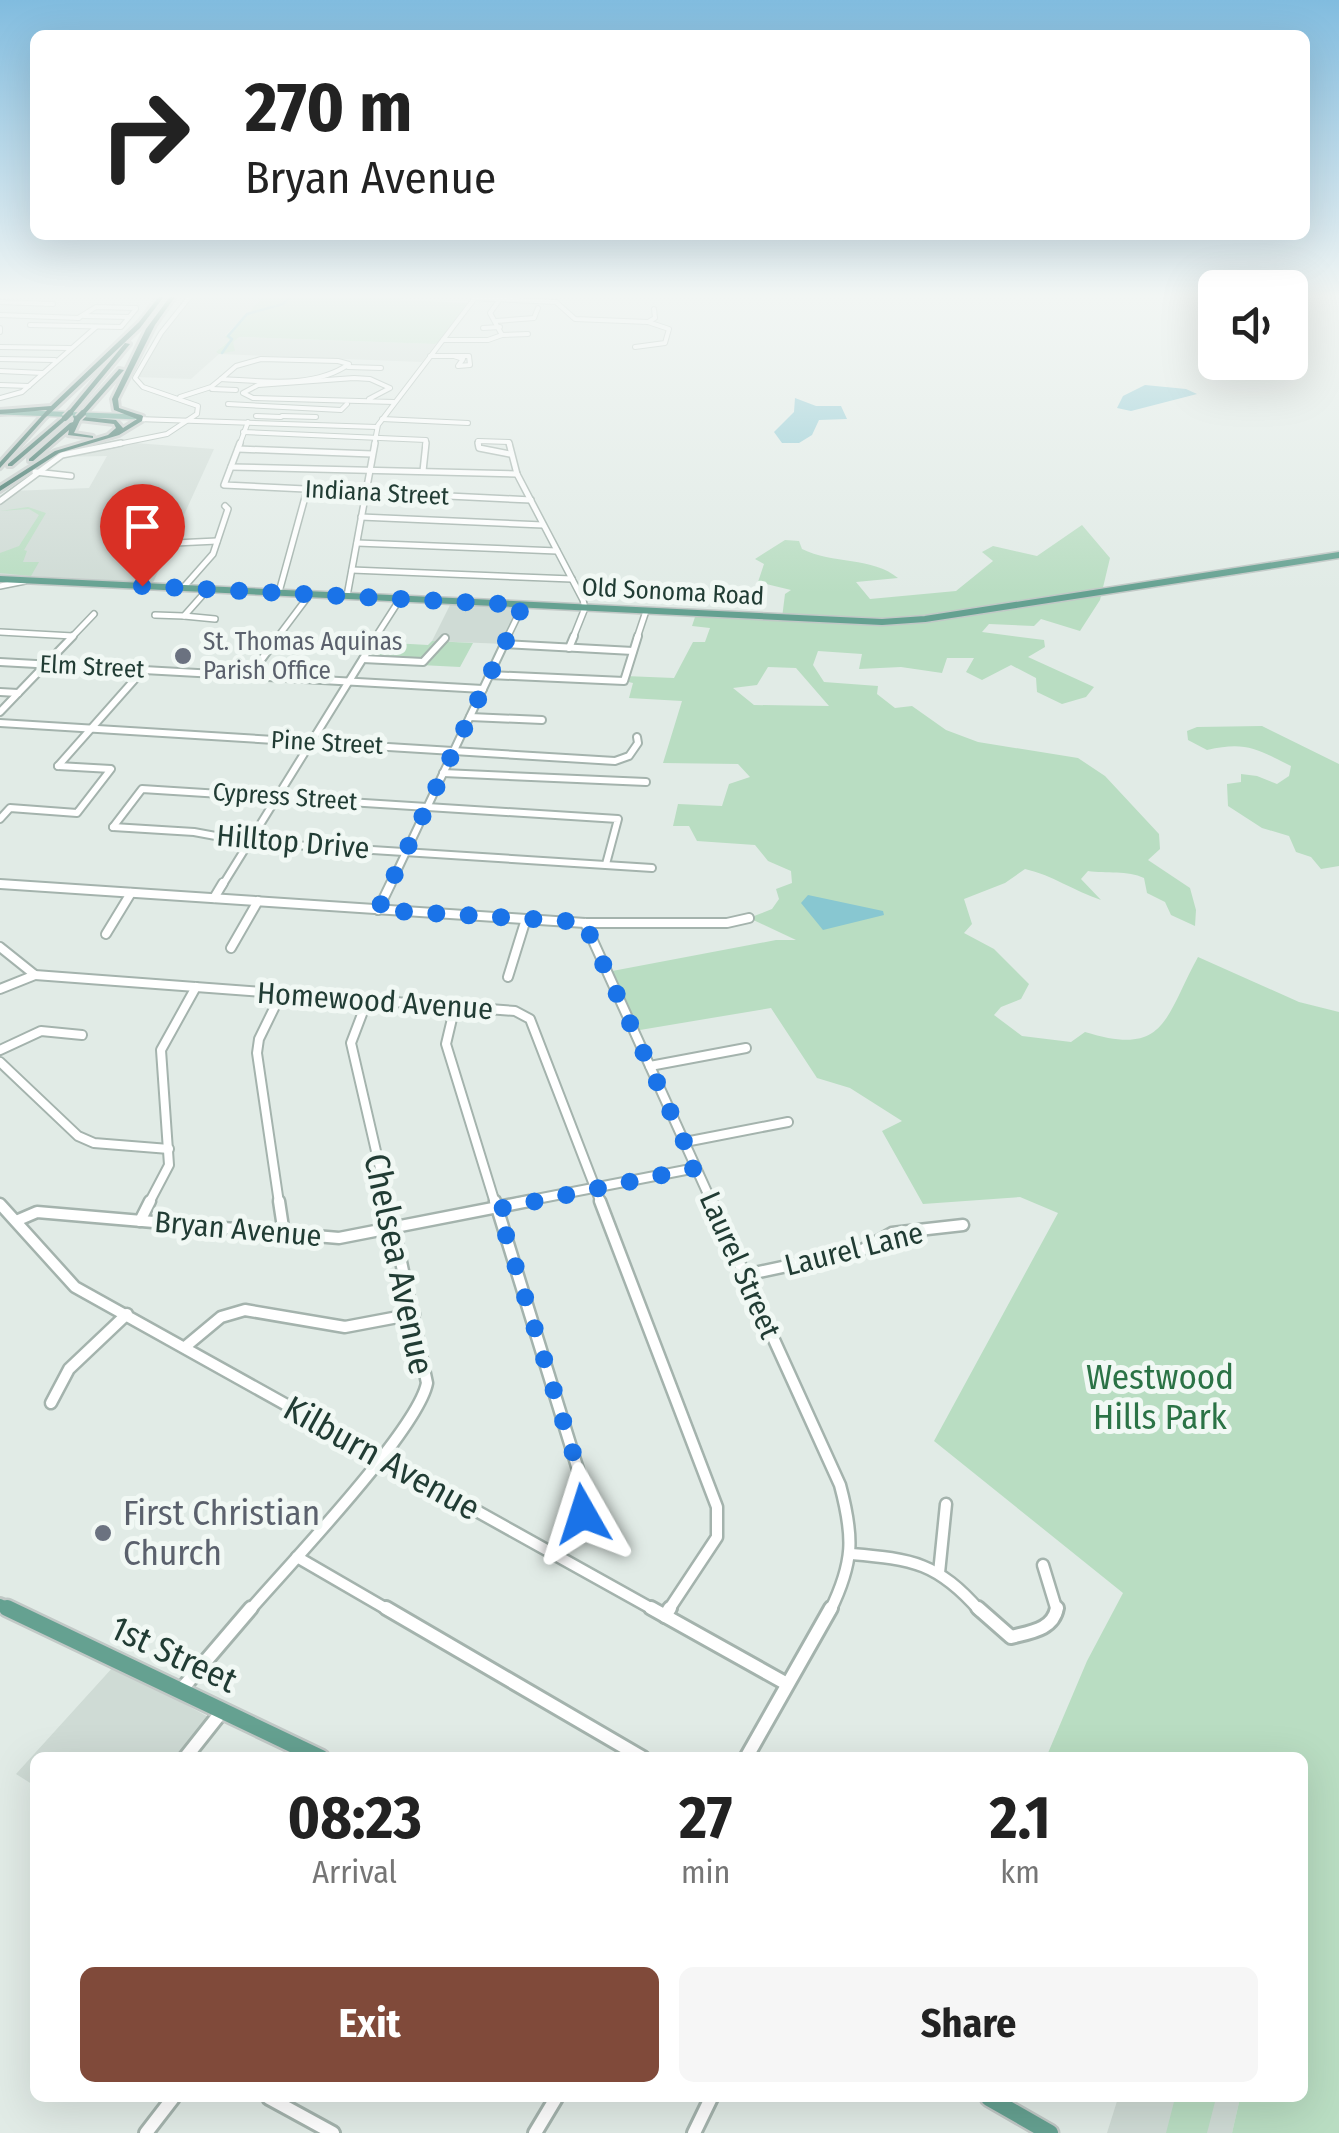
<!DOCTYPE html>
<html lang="en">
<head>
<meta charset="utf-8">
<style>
  :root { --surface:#fff; --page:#f6f6f6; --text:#222; --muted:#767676; --accent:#804a3a }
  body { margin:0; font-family:"Fira Sans Condensed",sans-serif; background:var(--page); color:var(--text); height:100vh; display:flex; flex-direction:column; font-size:38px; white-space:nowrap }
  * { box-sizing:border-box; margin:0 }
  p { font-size:32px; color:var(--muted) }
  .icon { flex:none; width:55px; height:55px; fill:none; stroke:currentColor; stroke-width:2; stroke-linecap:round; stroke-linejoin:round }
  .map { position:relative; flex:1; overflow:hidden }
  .side { position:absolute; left:30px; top:1752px; width:1278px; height:350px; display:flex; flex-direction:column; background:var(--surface); border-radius:15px; box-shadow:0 10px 40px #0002 }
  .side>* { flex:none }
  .top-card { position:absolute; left:30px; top:30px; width:1280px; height:210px; border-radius:15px; box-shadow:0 10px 40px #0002; background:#fff; color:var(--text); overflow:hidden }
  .fabs { position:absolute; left:1198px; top:270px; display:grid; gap:20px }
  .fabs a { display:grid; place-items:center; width:110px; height:110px; border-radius:15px; background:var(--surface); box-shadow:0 10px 40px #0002; font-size:50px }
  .pin { position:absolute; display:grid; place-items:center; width:85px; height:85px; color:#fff; margin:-102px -42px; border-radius:50% 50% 50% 0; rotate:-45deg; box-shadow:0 0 10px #0007 }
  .pin .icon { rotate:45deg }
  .me { position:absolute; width:110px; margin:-55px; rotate:354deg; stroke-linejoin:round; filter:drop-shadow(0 0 8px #0008) }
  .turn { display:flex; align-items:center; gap:35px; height:210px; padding:0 50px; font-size:45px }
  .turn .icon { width:130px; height:130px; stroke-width:2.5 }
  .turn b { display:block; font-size:70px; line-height:85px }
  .eta { display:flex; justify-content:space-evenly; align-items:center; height:170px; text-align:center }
  .eta b { font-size:60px; font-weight:700; line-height:70px }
  .primary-button { display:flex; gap:20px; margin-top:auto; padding:20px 50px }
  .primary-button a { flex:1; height:115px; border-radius:15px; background:var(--accent); color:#fff; font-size:40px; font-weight:700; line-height:115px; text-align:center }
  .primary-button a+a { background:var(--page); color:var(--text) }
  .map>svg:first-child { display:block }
  .built { fill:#cfdbd5 }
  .green { fill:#b9ddc2; fill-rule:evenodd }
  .water { fill:#88c7d1 }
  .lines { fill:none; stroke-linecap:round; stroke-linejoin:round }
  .stream { stroke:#88c7d1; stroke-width:2.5 }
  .minor-far5-casing { stroke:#a4b3ad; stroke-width:6 }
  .minor-far4-casing { stroke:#a4b3ad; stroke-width:8 }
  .minor-far3-casing { stroke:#a4b3ad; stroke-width:10 }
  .minor-far2-casing { stroke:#a4b3ad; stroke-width:12 }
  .minor-far1-casing { stroke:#a4b3ad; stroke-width:15 }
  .minor-casing { stroke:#a4b3ad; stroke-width:18 }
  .major-far3-casing { stroke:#c1c8c6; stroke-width:8 }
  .major-far2-casing { stroke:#c1c8c6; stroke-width:9 }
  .major-far1-casing { stroke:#c1c8c6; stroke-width:18 }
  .major-casing { stroke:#c1c8c6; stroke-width:21 }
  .highway-casing { stroke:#c1c8c6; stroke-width:6 }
  .minor-far5 { stroke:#fff; stroke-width:4 }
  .minor-far4 { stroke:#fff; stroke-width:5 }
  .minor-far3 { stroke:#fff; stroke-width:6 }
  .minor-far2 { stroke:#fff; stroke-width:8 }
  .minor-far1 { stroke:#fff; stroke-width:10 }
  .minor { stroke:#fff; stroke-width:12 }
  .major-far3 { stroke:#65a191; stroke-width:5 }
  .major-far2 { stroke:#65a191; stroke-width:6 }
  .major-far1 { stroke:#65a191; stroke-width:12 }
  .major { stroke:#65a191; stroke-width:16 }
  .highway { fill:#2d685b; fill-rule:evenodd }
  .highway-bridge-casing { stroke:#c1c8c6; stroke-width:9; stroke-linecap:butt }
  .highway-bridge { stroke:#2d685b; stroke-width:6 }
  .route { stroke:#1a73e8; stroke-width:18; stroke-dasharray:0 32.4 }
  .worship-dot { fill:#6b7280; stroke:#f1f8f4; stroke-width:4 }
  .labels { text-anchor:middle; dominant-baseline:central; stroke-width:10; stroke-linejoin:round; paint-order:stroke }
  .far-street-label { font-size:25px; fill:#213c34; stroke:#f1f8f4 }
  .far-worship-label { font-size:25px; fill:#5b616d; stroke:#f1f8f4; text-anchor:start }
  .street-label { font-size:30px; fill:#213c34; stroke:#f1f8f4 }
  .near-street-label { font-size:35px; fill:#213c34; stroke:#f1f8f4 }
  .near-park-label { font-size:35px; fill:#2b7346; stroke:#f1f8f4 }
  .near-worship-label { font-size:35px; fill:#5b616d; stroke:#f1f8f4; text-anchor:start }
</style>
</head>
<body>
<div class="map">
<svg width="1339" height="2133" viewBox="0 0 1339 2133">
  <rect width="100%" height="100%" fill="#e1ebe6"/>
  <g class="built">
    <polygon points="192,294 266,294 225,336 231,339 218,350 238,337 436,344 422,362 219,354 191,379 135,377 161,333"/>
    <polygon points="122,442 214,449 152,585 31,576 0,578 0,501 11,491 89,488 107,456 58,457"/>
    <polygon points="452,601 523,605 505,644 432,641"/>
    <polygon points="114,1666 214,1720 185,1757 35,1758 35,1786 16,1774"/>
    <polygon points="1118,2098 1240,2098 1232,2133 1107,2133"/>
  </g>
  <g class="green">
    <polygon points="266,294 404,294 400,300 471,303 443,340 435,344 239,337 233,342 235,351 219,354 216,352 230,340 225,337"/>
    <polygon points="28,507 46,513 24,550 27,551 23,562 39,562 31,576 0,573 0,553 19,546 39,515 29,509 0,511"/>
    <path d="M1082 525 1110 558 1100 600 1080 631 1041 619 1034 626 989 624 982 632 1044 640 1045 647 1028 657 1094 687 1086 697 1062 704 1037 692 1036 678 1011 665 982 680 966 672 974 658H947L942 673 901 667 859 669 862 654 818 651 813 665 824 682 878 686 877 694 895 708 912 706 946 730 978 742 1078 758 1105 776 1159 834 1160 849 1148 860 1190 888 1196 910 1195 926 1171 915 1165 902 1147 893 1144 878C1128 870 1106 874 1088 871L1081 879 1101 900C1074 891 1052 875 1025 869L1005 883 964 899 972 924 964 933 994 949 1029 984 1021 999 1001 1007 994 1015 1022 1036 1071 1042 1085 1032C1166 1057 1164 1019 1198 957L1299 1002 1339 1012V2133H1232L1240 2098H1302V1758H1055L1048 1753 1087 1661 1123 1593 934 1441 1058 1213 1020 1197 923 1204 882 1131 902 1121 850 1088 817 1078 771 1008 634 1031 607 972 776 940H796L749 918 772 909 779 899 776 889 792 883 791 871 768 861 755 845 697 841 689 826H673L678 804 722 806 729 784 750 777 738 764 663 763 682 701 629 698 633 683 624 681 625 676 674 678 693 642H705L710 628 692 626 696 614 782 618 785 594 791 590 758 582 764 564 755 559 785 540 799 541 802 549C832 564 873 557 898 578L856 582 870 599 956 591 993 561 982 552 993 546 1037 556ZM768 667 796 668 829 706 754 705 733 688 757 685Z"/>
    <polygon points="432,641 473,643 460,667 361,662 374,642 428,645"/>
    <path d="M1262 726 1339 764V866L1321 869 1311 857 1296 852 1289 836 1262 828 1228 806 1227 784 1241 782V774L1257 776 1277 784 1289 776 1291 766C1257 749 1246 741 1207 750L1188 740 1187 731 1197 727Z"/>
    <polygon points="1175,2098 1216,2098 1207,2133 1166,2133"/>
  </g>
  <g class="water">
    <polygon points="1145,385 1186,389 1197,394 1131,411 1117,408 1123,396"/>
    <polygon points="795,398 816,406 841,406 847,419 819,420 812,435 799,443 782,443 774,432 794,412"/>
    <polygon points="808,895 883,911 884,915 823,930 801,903"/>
  </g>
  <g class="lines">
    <polyline class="stream" points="222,353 232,339 228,336 247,314 283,304 292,294"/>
    <defs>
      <g id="minor-far5">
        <polyline points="475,298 556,302 575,319 648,322 669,329 665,343 635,347"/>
        <polyline points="0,302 53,304"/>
        <polyline points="0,315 79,318"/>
        <polyline points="84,316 129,317"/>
        <polyline points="78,318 96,307 136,308"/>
        <polyline points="496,321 534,318 538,308"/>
        <polyline points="648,322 655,318 654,309"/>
        <polyline points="30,325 121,327 136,309"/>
        <polyline points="0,328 0,332"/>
        <polyline points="483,328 500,327"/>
        <polyline points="502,335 528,334"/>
        <polyline points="443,340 488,340 502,335 490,313 500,299"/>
        <polyline points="0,347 70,348"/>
        <polyline points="430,356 454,356"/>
        <polygon points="454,356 469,356 470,365 458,366 463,359"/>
        <polyline points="0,359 55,360"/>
        <path d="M261 359 338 361 349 364C314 389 262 381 221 379L236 366Z"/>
        <polyline points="348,367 381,368"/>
        <polyline points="0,371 43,373"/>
        <polyline points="0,385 29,386"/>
        <polyline points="212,389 236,390"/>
        <polyline points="180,397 211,387 221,379"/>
        <polyline points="0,398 22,392 96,327"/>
        <polyline points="369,399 390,388 370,379 354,378 258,385 243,393 253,398 394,402"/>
        <polyline points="228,404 341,410 347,404"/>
        <polyline points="256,416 281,417"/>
        <polyline points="282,416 316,417"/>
        <polyline points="137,419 377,427"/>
        <polyline points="382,419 468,423"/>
        <polyline points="243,432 426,440 425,446"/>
        <polyline points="108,446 167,434 197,414 198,406 143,387 135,378 161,333 192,294"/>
        <polyline points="239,446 248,422"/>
        <polyline points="374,446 378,425 478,294"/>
        <polyline points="479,446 478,441 509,442 510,446"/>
      </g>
      <g id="minor-far4">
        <polyline points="240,443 224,485 531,500"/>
        <polyline points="478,443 479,448 510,454"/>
        <polyline points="509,443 517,474 583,600 585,608 573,638"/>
        <polyline points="238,449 372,454"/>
        <polyline points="231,467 517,474"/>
        <polyline points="423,471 426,443"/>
        <polyline points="35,472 71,476"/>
        <polyline points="0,501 62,455 121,443"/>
        <polyline points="361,517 543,525"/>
        <polyline points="175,543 217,541"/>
        <polyline points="357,543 557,551"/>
        <polyline points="352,570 572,579"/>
        <polyline points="0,586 25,581"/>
        <polyline points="183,588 213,554 228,509 225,506"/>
        <polyline points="279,592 307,490"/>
        <polyline points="347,596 375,443"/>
        <polyline points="155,615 184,616 208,589"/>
        <polyline points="184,616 215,619"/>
        <polyline points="0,632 73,636"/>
        <polyline points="71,638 94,614"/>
        <polyline points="277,638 310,594"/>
        <polyline points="375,638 400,599"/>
        <polyline points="507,638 523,605"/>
        <polyline points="637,638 646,611"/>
      </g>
      <g id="minor-far3">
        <polyline points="505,644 633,651"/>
        <polyline points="569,648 574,636"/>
        <polyline points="363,659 423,662 445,638"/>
        <polyline points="0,662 483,689"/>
        <polyline points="490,675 624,681 638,636"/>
        <polyline points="249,676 279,636"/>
        <polyline points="0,692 18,693"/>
        <polyline points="0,712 73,636"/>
        <polyline points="470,717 542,720"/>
        <polyline points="0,723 615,761 629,756 638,743 637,737"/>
        <polyline points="58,766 143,670"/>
        <polyline points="443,773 646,782"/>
        <polyline points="0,819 10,808 77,813 111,769 58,766"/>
        <polyline points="113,827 142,789 618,819 606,864"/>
        <polyline points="113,827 194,832 248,842 652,868"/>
        <polyline points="0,884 26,886"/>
        <polyline points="222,886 377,636"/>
        <polyline points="390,886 508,636"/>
      </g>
      <g id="minor-far2">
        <polyline points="0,884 585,923 727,923 749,918"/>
        <polyline points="214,898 223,883"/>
        <polyline points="378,910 391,883"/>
        <polyline points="585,923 712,1203"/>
        <polyline points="106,934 131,893"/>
        <polyline points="0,947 35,975 515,1011 530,1019 601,1203"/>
        <polyline points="231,948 258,901"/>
        <polyline points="508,977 526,919"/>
        <polyline points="0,989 35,975"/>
        <polyline points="367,1001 351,1043 388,1203"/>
        <polyline points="455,1006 446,1044 495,1203"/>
        <polyline points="0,1050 41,1031 82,1035"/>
        <polyline points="0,1062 78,1136 94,1143 169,1149"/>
        <polyline points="650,1066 746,1048"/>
        <polyline points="685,1142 788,1122"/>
        <polyline points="149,1203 169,1165 161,1050 196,987"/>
        <polyline points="279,1203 257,1053 259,1039 281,994"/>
        <polyline points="516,1203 696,1168"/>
      </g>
      <g id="minor-far1">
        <polyline points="279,1201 284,1234"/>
        <polyline points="495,1201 584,1489 583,1515 554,1555"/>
        <polyline points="600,1201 717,1507 717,1537 668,1611"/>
        <path d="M711 1201 840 1485C854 1537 854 1562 830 1611"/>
        <polyline points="0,1204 75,1287 656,1611"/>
        <polyline points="16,1221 37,1212 339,1238 529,1201"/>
        <polyline points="140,1221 150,1201"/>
        <polyline points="745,1275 862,1250 892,1233 963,1225"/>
        <polyline points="185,1347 221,1317 245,1310 345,1327 414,1314"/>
        <polyline points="51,1403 69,1369 127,1314"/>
        <path d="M851 1554C913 1559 938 1563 980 1611"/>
        <polyline points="297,1557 390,1611"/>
        <polyline points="1043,1565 1057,1611"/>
        <polyline points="939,1573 946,1504"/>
        <path d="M249 1611C287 1567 418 1430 427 1383L388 1201"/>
      </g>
      <g id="minor">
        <polyline points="386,1608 643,1758"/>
        <polyline points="651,1608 787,1684"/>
        <path d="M978 1608 1011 1637C1030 1632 1053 1630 1057 1608"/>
        <polyline points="665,1616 670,1608"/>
        <polyline points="181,1690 251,1608"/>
        <polyline points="185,1758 223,1710"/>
        <polyline points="746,1758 831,1608"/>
        <polyline points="269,2098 333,2133"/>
        <polyline points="146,2133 173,2098"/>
        <polyline points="535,2133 556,2098"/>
        <polyline points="694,2133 711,2098"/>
      </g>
      <polyline id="major-far3" points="0,412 140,417"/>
      <polyline id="major-far2" points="0,579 882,622 925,619 1339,555"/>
      <polyline id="major-far1" points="0,1605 12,1611"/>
      <g id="major">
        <polyline points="7,1608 321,1758"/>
        <polyline points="989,2098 1050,2133"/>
      </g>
      <g id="highway">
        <polygon points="161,294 166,294 140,328 45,418 0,468 0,462 47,410 0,414 0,410 51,406 139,322"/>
        <polygon points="172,294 177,294 155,325 118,399 119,408 143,416 142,421 119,435 59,453 0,491 0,486 55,451 108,435 116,428 114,424 80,420 74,433 93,436 93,438 68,435 69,430 33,461 29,461 29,459 70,423 73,422 74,419 73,416 116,420 123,428 137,419 114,410 112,399 146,329"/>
        <polygon points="125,343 130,344 72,414 68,414 68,412"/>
        <polygon points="119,369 124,370 85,414 81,414 81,412"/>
        <polygon points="63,417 68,418 12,466 8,466 8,464"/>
      </g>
    </defs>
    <use href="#minor-far5" class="minor-far5-casing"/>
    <use href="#minor-far4" class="minor-far4-casing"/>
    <use href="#minor-far3" class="minor-far3-casing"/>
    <use href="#minor-far2" class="minor-far2-casing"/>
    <use href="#minor-far1" class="minor-far1-casing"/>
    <use href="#minor" class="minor-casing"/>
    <use href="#major-far3" class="major-far3-casing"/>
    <use href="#major-far2" class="major-far2-casing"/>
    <use href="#major-far1" class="major-far1-casing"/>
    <use href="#major" class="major-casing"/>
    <use href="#highway" class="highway-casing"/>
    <use href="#minor-far5" class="minor-far5"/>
    <use href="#minor-far4" class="minor-far4"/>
    <use href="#minor-far3" class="minor-far3"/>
    <use href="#minor-far2" class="minor-far2"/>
    <use href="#minor-far1" class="minor-far1"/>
    <use href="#minor" class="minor"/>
    <use href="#major-far3" class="major-far3"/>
    <use href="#major-far2" class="major-far2"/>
    <use href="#major-far1" class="major-far1"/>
    <use href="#major" class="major"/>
    <use href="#highway" class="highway"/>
    <defs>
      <g id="highway-bridge">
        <polyline points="65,418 70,413"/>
        <polyline points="78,418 83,413"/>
      </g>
    </defs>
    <use href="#highway-bridge" class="highway-bridge-casing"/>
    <use href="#highway-bridge" class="highway-bridge"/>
  </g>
  <linearGradient id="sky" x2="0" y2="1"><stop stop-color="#81bcdf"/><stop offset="0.5" stop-color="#f2f6f4"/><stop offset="1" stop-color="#f2f6f4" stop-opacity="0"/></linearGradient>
  <rect width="1339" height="593" fill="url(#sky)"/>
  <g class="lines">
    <polyline class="route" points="142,586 523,605 378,910 584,922 696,1168 498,1209 584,1489 583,1514"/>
  </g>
  <g class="worship-dot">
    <circle cx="183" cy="656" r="10"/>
    <circle cx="103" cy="1533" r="10"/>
  </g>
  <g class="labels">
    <g class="far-street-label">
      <text transform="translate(377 493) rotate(3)">Indiana Street</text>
      <text transform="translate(673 592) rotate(3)">Old Sonoma Road</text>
      <text transform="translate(92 667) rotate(3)">Elm Street</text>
      <text transform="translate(327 743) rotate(3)">Pine Street</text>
      <text transform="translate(285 797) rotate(4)">Cypress Street</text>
    </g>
    <g class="far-worship-label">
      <text x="203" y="642">St. Thomas Aquinas<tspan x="203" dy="29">Parish Office</tspan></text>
    </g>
    <g class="street-label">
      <text transform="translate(293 842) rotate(5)">Hilltop Drive</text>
      <text transform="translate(375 1001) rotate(4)">Homewood Avenue</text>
      <text transform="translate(238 1229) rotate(5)">Bryan Avenue</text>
      <text transform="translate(854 1249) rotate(-14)">Laurel Lane</text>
      <text transform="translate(740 1265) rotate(66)">Laurel Street</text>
    </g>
    <g class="near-street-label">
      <text transform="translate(399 1264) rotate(78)">Chelsea Avenue</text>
      <text transform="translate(382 1458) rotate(29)">Kilburn Avenue</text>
      <text transform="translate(174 1654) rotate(25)">1st Street</text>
    </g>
    <g class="near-park-label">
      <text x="1160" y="1377">Westwood<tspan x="1160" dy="40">Hills Park</tspan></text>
    </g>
    <g class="near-worship-label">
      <text x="123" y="1513">First Christian<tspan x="123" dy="40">Church</tspan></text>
    </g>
  </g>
</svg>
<div class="fabs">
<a><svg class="icon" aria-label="sound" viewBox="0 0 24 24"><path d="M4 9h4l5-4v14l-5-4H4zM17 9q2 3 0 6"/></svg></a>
</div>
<div class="pin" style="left:142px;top:586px;background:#d93025"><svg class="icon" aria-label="arrive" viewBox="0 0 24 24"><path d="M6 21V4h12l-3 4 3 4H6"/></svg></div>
<svg class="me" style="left:583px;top:1514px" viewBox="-20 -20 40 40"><path d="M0-17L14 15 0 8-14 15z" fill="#1a73e8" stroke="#fff" stroke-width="4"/></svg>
<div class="top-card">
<div class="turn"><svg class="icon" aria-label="right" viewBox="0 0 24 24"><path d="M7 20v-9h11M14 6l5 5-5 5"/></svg><div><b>270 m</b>Bryan Avenue</div></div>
</div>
<section class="side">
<div class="eta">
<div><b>08:23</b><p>Arrival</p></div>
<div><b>27</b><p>min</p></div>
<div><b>2.1</b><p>km</p></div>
</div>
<div class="primary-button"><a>Exit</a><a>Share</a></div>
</section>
</div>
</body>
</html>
